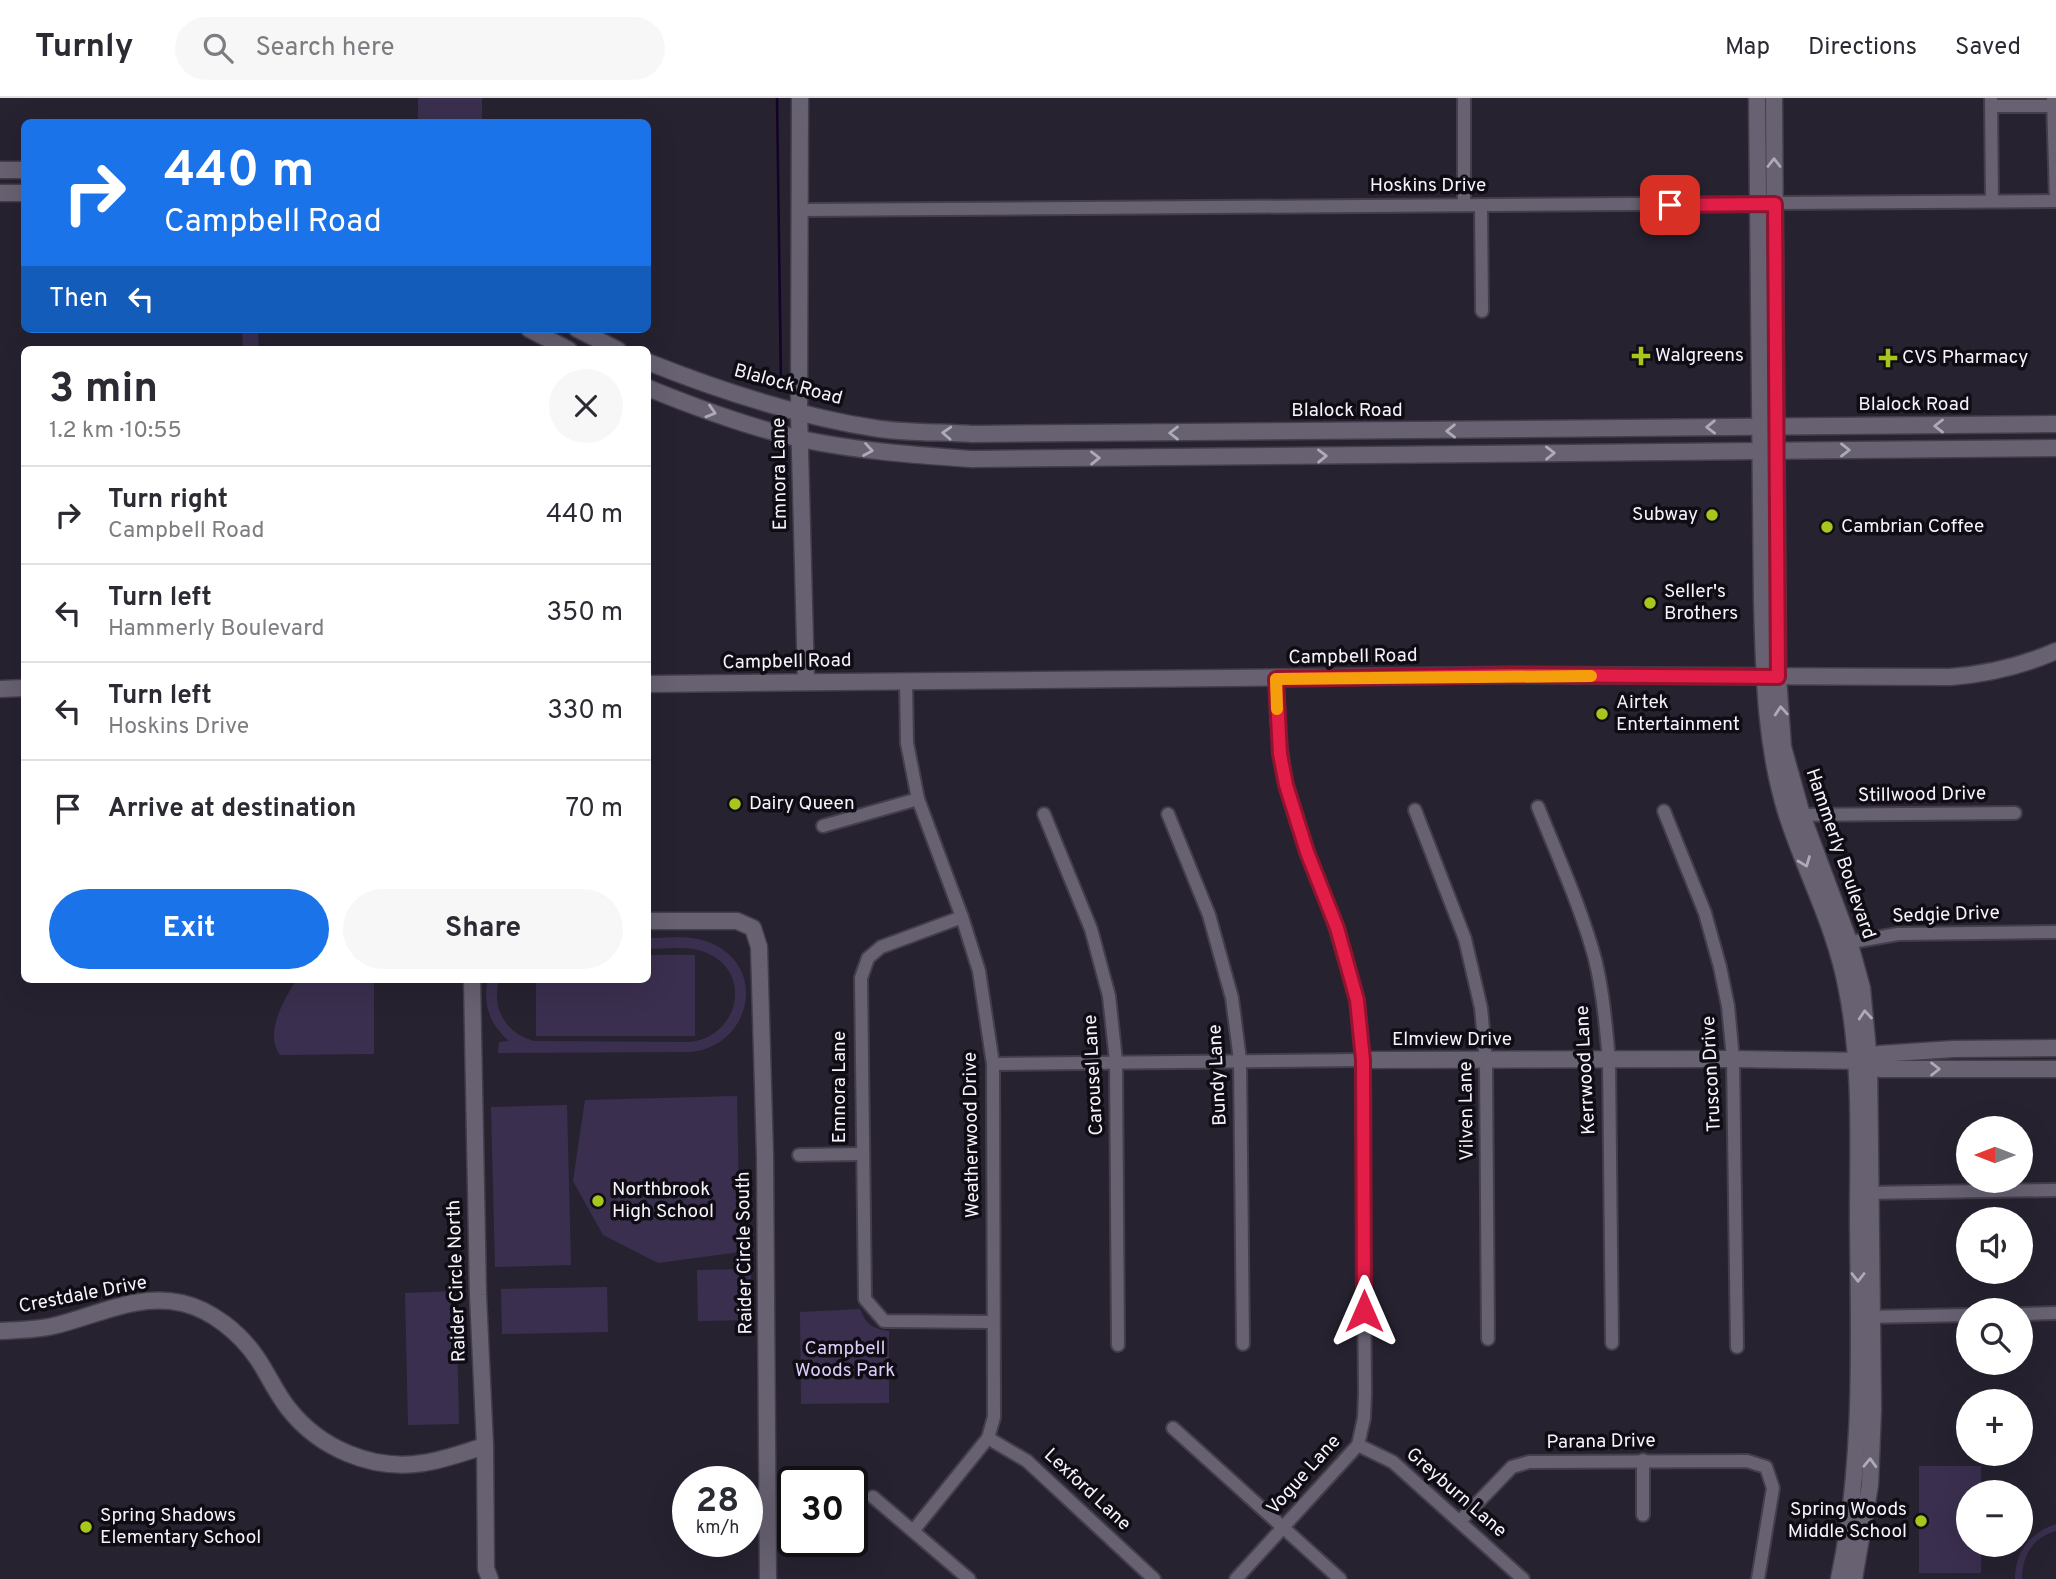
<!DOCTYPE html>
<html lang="en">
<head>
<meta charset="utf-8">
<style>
  :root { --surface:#fff; --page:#f7f7f7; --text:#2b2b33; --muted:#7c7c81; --line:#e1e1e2; --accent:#1a73e8 }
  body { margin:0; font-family:Overpass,sans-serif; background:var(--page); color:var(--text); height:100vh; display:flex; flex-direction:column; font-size:26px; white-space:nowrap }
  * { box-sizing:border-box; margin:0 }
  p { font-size:23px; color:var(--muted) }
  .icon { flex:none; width:38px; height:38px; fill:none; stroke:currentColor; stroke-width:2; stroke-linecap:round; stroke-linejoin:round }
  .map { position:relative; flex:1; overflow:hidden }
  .sheet { position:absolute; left:21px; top:248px; width:630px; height:637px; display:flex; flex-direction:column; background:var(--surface); border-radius:10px; box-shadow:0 7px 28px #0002 }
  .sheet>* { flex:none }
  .banner { position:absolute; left:21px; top:21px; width:630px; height:214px; border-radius:10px; box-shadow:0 7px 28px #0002; background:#1a73e8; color:#fff; overflow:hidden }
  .needle { width:46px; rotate:270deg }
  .fabs { position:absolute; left:1956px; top:1018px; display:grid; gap:14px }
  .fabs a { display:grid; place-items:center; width:77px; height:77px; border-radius:50%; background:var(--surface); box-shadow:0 7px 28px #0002; font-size:35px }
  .speed { position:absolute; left:672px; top:1368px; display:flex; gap:14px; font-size:35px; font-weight:700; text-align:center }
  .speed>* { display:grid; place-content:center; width:91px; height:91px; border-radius:50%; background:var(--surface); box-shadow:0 7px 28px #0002; line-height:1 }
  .speed small { font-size:18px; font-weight:400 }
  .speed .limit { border:4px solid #111; border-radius:10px; background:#fff; color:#111 }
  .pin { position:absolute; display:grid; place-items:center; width:60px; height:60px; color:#fff; margin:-30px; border-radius:14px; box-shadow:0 4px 10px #0006 }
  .me { position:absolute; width:77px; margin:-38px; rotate:0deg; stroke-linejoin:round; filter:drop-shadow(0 0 5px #0008) }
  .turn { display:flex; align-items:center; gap:24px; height:147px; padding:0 28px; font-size:32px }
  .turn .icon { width:91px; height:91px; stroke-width:2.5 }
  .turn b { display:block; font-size:49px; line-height:60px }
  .then { display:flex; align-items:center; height:66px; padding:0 28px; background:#0003; gap:14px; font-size:26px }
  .round { display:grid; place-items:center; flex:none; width:74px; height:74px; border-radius:37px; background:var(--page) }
  .overview { display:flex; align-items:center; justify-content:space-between; height:119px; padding:0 28px }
  h1 { font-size:42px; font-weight:700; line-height:52px }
  .cta { display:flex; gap:14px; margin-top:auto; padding:14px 28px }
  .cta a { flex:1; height:80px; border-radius:42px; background:var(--accent); color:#fff; font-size:28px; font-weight:700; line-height:80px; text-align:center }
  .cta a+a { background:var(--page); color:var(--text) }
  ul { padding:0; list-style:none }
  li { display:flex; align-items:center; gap:21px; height:98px; padding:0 28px; border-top:2px solid var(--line) }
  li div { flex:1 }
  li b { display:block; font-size:26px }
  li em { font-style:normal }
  header { display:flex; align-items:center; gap:42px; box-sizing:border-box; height:98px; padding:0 35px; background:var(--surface); border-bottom:2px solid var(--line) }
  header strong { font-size:33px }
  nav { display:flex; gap:38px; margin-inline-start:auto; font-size:24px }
  .search { width:490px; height:63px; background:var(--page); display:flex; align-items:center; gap:18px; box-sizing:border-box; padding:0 24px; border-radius:38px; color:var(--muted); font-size:26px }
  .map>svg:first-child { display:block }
  .green { fill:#3b2f4f }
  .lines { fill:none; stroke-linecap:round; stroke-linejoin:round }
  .stream { stroke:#130227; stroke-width:2.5 }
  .street-casing { stroke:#433e4a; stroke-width:16 }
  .secondary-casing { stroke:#433e4a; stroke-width:19 }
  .street { stroke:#676172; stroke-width:12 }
  .secondary { stroke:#676172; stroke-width:16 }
  .oneway { stroke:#aeaab8 }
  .route-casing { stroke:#92132f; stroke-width:18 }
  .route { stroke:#e11d48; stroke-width:12 }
  .slow { stroke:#f59e0b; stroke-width:12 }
  .poi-dot { fill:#a8c71d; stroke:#0f0d13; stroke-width:2.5 }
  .labels { text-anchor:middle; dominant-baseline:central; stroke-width:7; stroke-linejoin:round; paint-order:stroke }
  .street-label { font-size:19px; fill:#f6f3fd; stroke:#0f0d13 }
  .poi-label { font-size:19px; fill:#f6f3fd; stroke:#0f0d13; text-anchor:start }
  .park-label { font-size:19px; fill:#dccdfa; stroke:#0f0d13 }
</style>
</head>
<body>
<header>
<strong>Turnly</strong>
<div class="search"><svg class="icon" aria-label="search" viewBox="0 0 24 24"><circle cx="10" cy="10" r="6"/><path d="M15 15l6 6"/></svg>Search here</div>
<nav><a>Map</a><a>Directions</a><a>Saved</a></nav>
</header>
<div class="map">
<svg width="2056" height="1481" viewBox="0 0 2056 1481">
  <rect width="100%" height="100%" fill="#272230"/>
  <g class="green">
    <rect x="418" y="0" width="64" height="24"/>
    <polygon points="242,231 258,231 259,252 243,252"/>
    <path d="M648 840C668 840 693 836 713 846 769 872 749 950 689 954L498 955 499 944 509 943C490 927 482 906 488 882H499C491 911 506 936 535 943L689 944C738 940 754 875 707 855 690 847 666 851 648 851Z"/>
    <polygon points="648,857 695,857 695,938 536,938 536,882 648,882"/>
    <path d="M297 882H374V956L280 957C264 936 284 900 297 882Z"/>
    <polygon points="737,998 740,1154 658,1165 603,1137 573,1083 585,1002"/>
    <polygon points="567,1007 571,1167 495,1169 491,1009"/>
    <polygon points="751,1171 751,1222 698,1223 697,1172"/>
    <polygon points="607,1189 608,1234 502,1236 501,1191"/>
    <polygon points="456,1193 459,1326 408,1327 405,1195"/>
    <path d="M860 1211C866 1226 872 1231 889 1233V1305L801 1306 800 1214Z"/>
    <polygon points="1919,1368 1981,1368 1981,1395 1969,1395 1969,1447 1981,1447 1981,1475 1919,1475"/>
    <path d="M2056 1426V1433C2033 1439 2022 1458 2022 1481H2015C2015 1453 2030 1435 2056 1426Z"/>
  </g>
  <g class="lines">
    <polyline class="stream" points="777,0 781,287"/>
    <defs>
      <g id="street">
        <polyline points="1464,0 1464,107"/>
        <polyline points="1991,0 1992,103"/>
        <polyline points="2053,0 2056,103"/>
        <polyline points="1991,8 2054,8"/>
        <polyline points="1481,107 1482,213"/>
        <polyline points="800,112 2056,103"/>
        <polyline points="906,584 907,645 918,701 962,819 979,873 993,966 994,1319 988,1340 913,1433"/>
        <path d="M1538 709C1558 759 1581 809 1595 861 1603 894 1606 928 1609 963L1612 1245"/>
        <polyline points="1415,712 1465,841 1481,910 1486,963 1488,1241"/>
        <polyline points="1664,713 1705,815 1720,869 1728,908 1733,961 1737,1249"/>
        <polyline points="1044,716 1091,831 1109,898 1116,963 1118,1247"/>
        <polyline points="1168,716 1209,817 1232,900 1240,962 1243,1246"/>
        <polyline points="1795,717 2015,715"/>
        <polyline points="823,728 918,701"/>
        <polyline points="962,819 881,849 868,860 861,880 865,1201 884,1223 993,1224"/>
        <polyline points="1840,846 1898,836 2056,834"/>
        <polyline points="993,966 1362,962"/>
        <polyline points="799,1057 862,1056"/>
        <polyline points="1864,1095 2056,1092"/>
        <polyline points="2021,1216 2056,1215"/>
        <polyline points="1864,1219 1969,1217"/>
        <polyline points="1173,1330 1340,1481"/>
        <polyline points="988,1340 1027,1363 1154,1481"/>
        <polyline points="1358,1347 1393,1364 1523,1481"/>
        <polyline points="1643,1362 1643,1417"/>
        <polyline points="873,1399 969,1481"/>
        <polyline points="1460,1423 1512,1369 1529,1364 1747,1363 1766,1369 1773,1390 1758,1481"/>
        <polyline points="1236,1481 1358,1347 1364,1320 1365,1296 1362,962 1357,902 1330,811 1307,754 1286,687 1277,623 1276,581"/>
      </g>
      <g id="secondary">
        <polyline points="800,0 799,315 806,583"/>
        <path d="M1757 0 1762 503C1764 576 1765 648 1787 717 1806 776 1836 830 1847 892 1862 967 1858 1047 1858 1123 1859 1242 1864 1364 1839 1481"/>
        <polyline points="1774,0 1778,579 1783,649 1802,717 1849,843 1862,890 1869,963 1873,1311 1870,1387 1854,1481"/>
        <polyline points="0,72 24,72"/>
        <polyline points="0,95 24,95"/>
        <polyline points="529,231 569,252"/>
        <polyline points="577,231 618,252"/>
        <path d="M648 264C723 294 800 319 880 331 910 335 942 334 972 336L2056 326"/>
        <path d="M648 290C697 310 748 329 801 341 857 353 915 357 972 361L2056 350"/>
        <path d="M648 586 1509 577 1950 579C1987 576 2022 568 2056 553"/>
        <polyline points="0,591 24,590"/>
        <polyline points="648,823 737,823 753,830 759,849 765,1058 768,1481"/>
        <polyline points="472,882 478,1197 485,1348 486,1471 490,1481"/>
        <polyline points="1362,962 1733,961 1869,963 1880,971 2056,971"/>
        <polyline points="1869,963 1879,956 1953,951 2056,950"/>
        <path d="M0 1233C17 1232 36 1232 53 1228 96 1218 136 1195 182 1205 212 1212 240 1235 257 1260 268 1276 276 1295 288 1310 319 1350 372 1373 423 1365 444 1362 465 1354 485 1348"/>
      </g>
    </defs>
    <use href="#street" class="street-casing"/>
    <use href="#secondary" class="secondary-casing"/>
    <use href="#street" class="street"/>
    <use href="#secondary" class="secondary"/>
  </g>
  <defs><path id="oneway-chevron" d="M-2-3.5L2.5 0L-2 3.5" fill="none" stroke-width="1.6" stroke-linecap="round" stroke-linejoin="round" transform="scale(1.75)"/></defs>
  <g class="oneway">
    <use href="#oneway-chevron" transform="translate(1774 65) rotate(-90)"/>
    <use href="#oneway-chevron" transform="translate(711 314) rotate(17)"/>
    <use href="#oneway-chevron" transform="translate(1939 328) rotate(180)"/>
    <use href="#oneway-chevron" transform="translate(1711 329) rotate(179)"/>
    <use href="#oneway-chevron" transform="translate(1451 333) rotate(179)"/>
    <use href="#oneway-chevron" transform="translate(947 335) rotate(-177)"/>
    <use href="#oneway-chevron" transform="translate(1174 335) rotate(180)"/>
    <use href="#oneway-chevron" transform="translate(868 352) rotate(9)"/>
    <use href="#oneway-chevron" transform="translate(1845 352)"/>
    <use href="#oneway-chevron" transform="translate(1550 355) rotate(-1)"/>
    <use href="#oneway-chevron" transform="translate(1322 358) rotate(-1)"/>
    <use href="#oneway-chevron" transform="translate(1095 360) rotate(-1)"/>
    <use href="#oneway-chevron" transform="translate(1781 613) rotate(-94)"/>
    <use href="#oneway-chevron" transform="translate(1805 764) rotate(69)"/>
    <use href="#oneway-chevron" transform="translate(1865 917) rotate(-95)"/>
    <use href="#oneway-chevron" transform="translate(1935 971)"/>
    <use href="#oneway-chevron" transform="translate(1858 1179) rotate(90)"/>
    <use href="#oneway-chevron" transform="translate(1870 1365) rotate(-88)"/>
  </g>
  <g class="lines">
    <defs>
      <polyline id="route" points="1364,1213 1363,962 1357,902 1337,830 1307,754 1286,687 1280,656 1276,581 1509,577 1778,579 1775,106 1670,107"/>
    </defs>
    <use href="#route" class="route-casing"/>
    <use href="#route" class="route"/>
    <polyline class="slow" points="1277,611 1276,581 1591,578"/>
  </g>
  <g class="poi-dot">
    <path d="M1637.5 247.5h7v7h7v7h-7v7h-7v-7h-7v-7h7z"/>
    <path d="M1884.5 249.5h7v7h7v7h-7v7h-7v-7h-7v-7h7z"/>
    <circle cx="1712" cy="417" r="7"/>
    <circle cx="1827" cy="429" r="7"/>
    <circle cx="1650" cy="505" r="7"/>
    <circle cx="1602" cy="616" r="7"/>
    <circle cx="735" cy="706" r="7"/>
    <circle cx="598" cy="1103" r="7"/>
    <circle cx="1921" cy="1423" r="7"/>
    <circle cx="86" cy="1429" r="7"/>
  </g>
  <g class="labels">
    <g class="street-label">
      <text x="1428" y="88">Hoskins Drive</text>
      <text transform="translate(788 287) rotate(15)">Blalock Road</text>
      <text x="1914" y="307">Blalock Road</text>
      <text x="1347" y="313">Blalock Road</text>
      <text transform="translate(780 376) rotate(-91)">Emnora Lane</text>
      <text transform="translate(1353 559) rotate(-1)">Campbell Road</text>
      <text transform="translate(787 564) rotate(-1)">Campbell Road</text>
      <text transform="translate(1922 697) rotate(-1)">Stillwood Drive</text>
      <text transform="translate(1840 756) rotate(71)">Hammerly Boulevard</text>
      <text transform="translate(1946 817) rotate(-2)">Sedgie Drive</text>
      <text x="1452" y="942">Elmview Drive</text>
      <text transform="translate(1586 972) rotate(-93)">Kerrwood Lane</text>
      <text transform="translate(1712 976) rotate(-93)">Truscon Drive</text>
      <text transform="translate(1094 977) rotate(-93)">Carousel Lane</text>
      <text transform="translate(1218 977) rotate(-93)">Bundy Lane</text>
      <text transform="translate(840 989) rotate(-90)">Emnora Lane</text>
      <text transform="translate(1467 1013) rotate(-91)">Vilven Lane</text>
      <text transform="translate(972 1037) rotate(-91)">Weatherwood Drive</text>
      <text transform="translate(745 1155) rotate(-91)">Raider Circle South</text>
      <text transform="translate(457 1183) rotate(-92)">Raider Circle North</text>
      <text transform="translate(83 1197) rotate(-11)">Crestdale Drive</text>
      <text transform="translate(1601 1344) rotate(-1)">Parana Drive</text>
      <text transform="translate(1304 1377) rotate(-48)">Vogue Lane</text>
      <text transform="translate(1087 1392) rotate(43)">Lexford Lane</text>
      <text transform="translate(1456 1395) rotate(41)">Greyburn Lane</text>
    </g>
    <g class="poi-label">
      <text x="1655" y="258">Walgreens</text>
      <text x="1902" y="260">CVS Pharmacy</text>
      <text x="1698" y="417" text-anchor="end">Subway</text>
      <text x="1841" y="429">Cambrian Coffee</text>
      <text x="1664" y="494">Seller's<tspan x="1664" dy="22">Brothers</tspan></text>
      <text x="1616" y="605">Airtek<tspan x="1616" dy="22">Entertainment</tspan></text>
      <text x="749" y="706">Dairy Queen</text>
      <text x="612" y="1092">Northbrook<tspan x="612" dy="22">High School</tspan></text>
      <text x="1907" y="1412" text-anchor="end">Spring Woods<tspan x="1907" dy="22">Middle School</tspan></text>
      <text x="100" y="1418">Spring Shadows<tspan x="100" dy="22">Elementary School</tspan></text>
    </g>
    <g class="park-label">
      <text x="845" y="1251">Campbell<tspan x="845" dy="22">Woods Park</tspan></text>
    </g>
  </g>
</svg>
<div class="fabs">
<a><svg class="needle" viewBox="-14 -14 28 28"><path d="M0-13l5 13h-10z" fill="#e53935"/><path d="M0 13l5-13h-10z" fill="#7c7c81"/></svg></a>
<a><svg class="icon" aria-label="sound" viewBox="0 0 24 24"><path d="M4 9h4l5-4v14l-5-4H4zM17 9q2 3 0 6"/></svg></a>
<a><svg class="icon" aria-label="search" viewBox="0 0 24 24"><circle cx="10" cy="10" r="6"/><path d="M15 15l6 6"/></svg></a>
<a>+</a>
<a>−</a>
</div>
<div class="speed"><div>28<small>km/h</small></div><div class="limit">30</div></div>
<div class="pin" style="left:1670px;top:107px;background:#d93025"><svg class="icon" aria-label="arrive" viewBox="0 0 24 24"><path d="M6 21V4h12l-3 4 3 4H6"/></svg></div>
<svg class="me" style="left:1364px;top:1213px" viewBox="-20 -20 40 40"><path d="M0-17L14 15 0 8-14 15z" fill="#e11d48" stroke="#fff" stroke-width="4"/></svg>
<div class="banner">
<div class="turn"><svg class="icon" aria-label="right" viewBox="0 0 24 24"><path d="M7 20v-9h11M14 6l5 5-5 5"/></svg><div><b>440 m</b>Campbell Road</div></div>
<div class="then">Then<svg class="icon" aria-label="left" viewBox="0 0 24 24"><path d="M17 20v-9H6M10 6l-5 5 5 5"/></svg></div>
</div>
<section class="sheet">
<div class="overview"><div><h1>3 min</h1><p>1.2 km · 10:55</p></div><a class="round"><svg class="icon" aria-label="close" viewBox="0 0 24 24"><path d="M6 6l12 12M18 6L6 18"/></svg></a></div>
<ul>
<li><svg class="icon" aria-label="right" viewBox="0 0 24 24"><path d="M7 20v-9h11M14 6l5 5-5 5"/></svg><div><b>Turn right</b><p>Campbell Road</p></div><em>440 m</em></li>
<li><svg class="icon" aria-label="left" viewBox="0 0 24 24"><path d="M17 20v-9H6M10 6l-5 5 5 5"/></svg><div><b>Turn left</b><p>Hammerly Boulevard</p></div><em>350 m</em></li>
<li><svg class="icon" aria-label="left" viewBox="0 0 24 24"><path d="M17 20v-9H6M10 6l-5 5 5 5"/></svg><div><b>Turn left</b><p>Hoskins Drive</p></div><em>330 m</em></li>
<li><svg class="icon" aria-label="arrive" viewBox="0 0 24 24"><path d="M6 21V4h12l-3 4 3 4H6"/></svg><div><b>Arrive at destination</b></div><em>70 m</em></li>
</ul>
<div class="cta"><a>Exit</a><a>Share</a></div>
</section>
</div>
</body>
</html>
